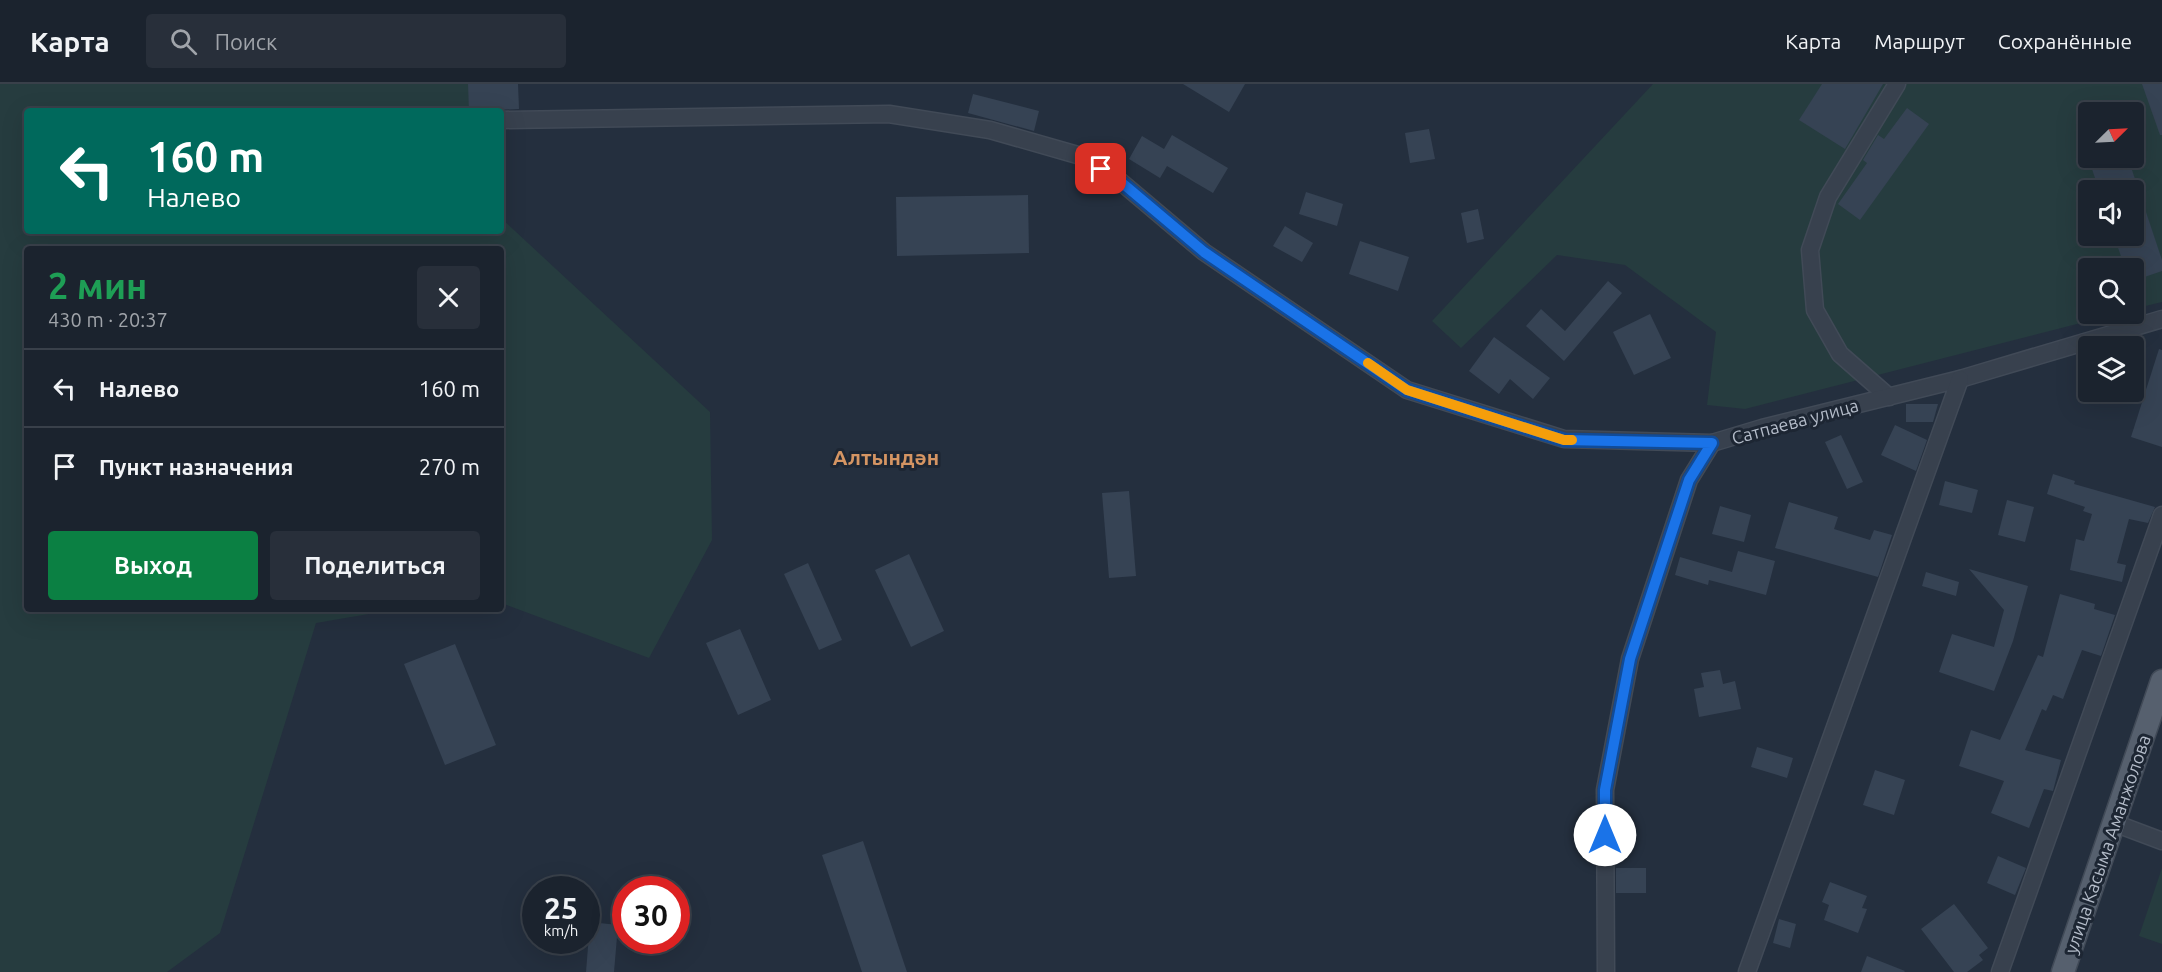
<!DOCTYPE html>
<html lang="ru">
<head>
<meta charset="utf-8">
<style>
  :root { --surface:#1b232e; --page:#282f3a; --text:#f1f3f6; --muted:#a0a4aa; --line:#39404a; --accent:#0b8043 }
  body { margin:0; font-family:Ubuntu,sans-serif; background:var(--page); color:var(--text); height:100vh; display:flex; flex-direction:column; font-size:22px; white-space:nowrap }
  * { box-sizing:border-box; margin:0 }
  p { font-size:20px; color:var(--muted) }
  .icon { flex:none; width:33px; height:33px; fill:none; stroke:currentColor; stroke-width:2; stroke-linecap:round; stroke-linejoin:round }
  .map { position:relative; flex:1; overflow:hidden }
  .panel { position:absolute; left:24px; top:162px; width:480px; height:366px; display:flex; flex-direction:column; background:var(--surface); border-radius:6px; box-shadow:0 6px 24px #0002,0 0 0 2px var(--line) }
  .panel>* { flex:none }
  .top-card { position:absolute; left:24px; top:24px; width:480px; height:126px; border-radius:6px; box-shadow:0 6px 24px #0002,0 0 0 2px var(--line); background:#00695c; color:#fff; overflow:hidden }
  .needle { width:39px; rotate:66deg }
  .buttons { position:absolute; left:2078px; top:18px; display:grid; gap:12px }
  .buttons a { display:grid; place-items:center; width:66px; height:66px; border-radius:6px; background:var(--surface); box-shadow:0 6px 24px #0002,0 0 0 2px var(--line); font-size:30px }
  .speed { position:absolute; left:522px; top:792px; display:flex; gap:12px; font-size:30px; font-weight:700; text-align:center }
  .speed>* { display:grid; place-content:center; width:78px; height:78px; border-radius:50%; background:var(--surface); box-shadow:0 6px 24px #0002,0 0 0 2px var(--line); line-height:1 }
  .speed small { font-size:15px; font-weight:400 }
  .speed .limit { border:9px solid #d22; background:#fff; color:#111 }
  .pin { position:absolute; display:grid; place-items:center; width:51px; height:51px; color:#fff; margin:-26px; border-radius:12px; box-shadow:0 3px 9px #0006 }
  .me { position:absolute; width:66px; margin:-33px; rotate:0deg; stroke-linejoin:round; filter:drop-shadow(0 0 4px #0008) }
  .turn { display:flex; align-items:center; gap:21px; height:126px; padding:0 24px; font-size:27px }
  .turn .icon { width:78px; height:78px; stroke-width:2.5 }
  .turn b { display:block; font-size:42px; line-height:51px }
  .round { display:grid; place-items:center; flex:none; width:63px; height:63px; border-radius:6px; background:var(--page) }
  .headline { display:flex; align-items:center; justify-content:space-between; height:102px; padding:0 24px }
  h1 { font-size:36px; font-weight:700; line-height:45px; color:#1e9e55 }
  .action { display:flex; gap:12px; margin-top:auto; padding:12px 24px }
  .action a { flex:1; height:69px; border-radius:6px; background:var(--accent); color:#fff; font-size:24px; font-weight:700; line-height:69px; text-align:center }
  .action a+a { background:var(--page); color:var(--text) }
  ul { padding:0; list-style:none }
  li { display:flex; align-items:center; gap:18px; height:78px; padding:0 24px; border-top:2px solid var(--line) }
  li div { flex:1 }
  li b { display:block; font-size:22px }
  li em { font-style:normal }
  header { display:flex; align-items:center; gap:36px; box-sizing:border-box; height:84px; padding:0 30px; background:var(--surface); border-bottom:2px solid var(--line) }
  header strong { font-size:28px }
  nav { display:flex; gap:33px; margin-inline-start:auto; font-size:21px }
  .search { width:420px; height:54px; background:var(--page); display:flex; align-items:center; gap:15px; box-sizing:border-box; padding:0 21px; border-radius:6px; color:var(--muted); font-size:22px }
  .map>svg:first-child { display:block }
  .green { fill:#263c3f; fill-rule:evenodd }
  .building { fill:#364354 }
  .lines { fill:none; stroke-linecap:round; stroke-linejoin:round }
  .minor-casing { stroke:#414a57; stroke-width:19 }
  .major-casing { stroke:#414a57; stroke-width:25 }
  .minor { stroke:#38414e; stroke-width:16 }
  .major { stroke:#56606e; stroke-width:22 }
  .route-casing { stroke:#114b97; stroke-width:15 }
  .route { stroke:#1a73e8; stroke-width:10 }
  .slow { stroke:#f59e0b; stroke-width:10 }
  .labels { text-anchor:middle; dominant-baseline:central; stroke-width:6; stroke-linejoin:round; paint-order:stroke }
  .street-label { font-size:18px; fill:#b4bcc9; stroke:#1d2633 }
  .quarter-label { font-size:21px; font-weight:bold; fill:#d59563; stroke:#1d2633 }
</style>
</head>
<body>
<header>
<strong>Карта</strong>
<div class="search"><svg class="icon" aria-label="search" viewBox="0 0 24 24"><circle cx="10" cy="10" r="6"/><path d="M15 15l6 6"/></svg>Поиск</div>
<nav><a>Карта</a><a>Маршрут</a><a>Сохранённые</a></nav>
</header>
<div class="map">
<svg width="2162" height="888" viewBox="0 0 2162 888">
  <rect width="100%" height="100%" fill="#242f3e"/>
  <g class="green">
    <polygon points="0,0 477,0 477,27 27,27 27,147 501,147 501,134 710,328 712,456 649,574 501,519 501,165 27,165 27,525 398,525 316,539 220,849 167,888 0,888"/>
    <path d="M1653 0H2162V218L2133 225V184H2088V230H2116L1745 325 1707 321 1716 248 1625 181 1557 171 1461 264 1432 237ZM2088 28H2133V74H2088ZM2088 106H2133V152H2088Z"/>
    <polygon points="2162,784 2162,860 2139,852"/>
  </g>
  <g class="building">
    <polygon points="468,0 518,0 519,25 469,27"/>
    <polygon points="1183,0 1245,0 1229,28"/>
    <polygon points="1822,0 1883,0 1845,65 1799,36"/>
    <polygon points="2142,0 2162,0 2162,51 2160,51"/>
    <polygon points="973,10 1039,27 1034,47 968,29"/>
    <polygon points="1907,24 1929,40 1860,136 1838,120 1867,79 1863,76 1878,51 1884,55"/>
    <polygon points="1429,45 1435,75 1410,79 1405,49"/>
    <polygon points="1172,51 1228,84 1213,109 1167,82 1160,94 1129,75 1142,52 1164,65"/>
    <polygon points="2107,74 2128,74 2162,176 2162,187 2133,197 2133,184 2125,184 2114,152 2133,152 2133,106 2099,106 2090,79"/>
    <polygon points="1306,108 1343,120 1337,142 1299,130"/>
    <polygon points="1028,111 1029,169 897,172 896,113"/>
    <polygon points="1478,125 1484,155 1467,159 1461,129"/>
    <polygon points="1285,142 1313,159 1302,178 1273,162"/>
    <polygon points="1360,157 1409,173 1398,207 1349,190"/>
    <polygon points="1608,197 1622,209 1564,277 1526,242 1541,225 1565,247"/>
    <polygon points="1650,230 1671,274 1634,291 1613,248"/>
    <polygon points="1494,253 1550,294 1533,315 1510,295 1499,310 1469,287"/>
    <polygon points="2159,265 2162,266 2162,363 2131,353"/>
    <polygon points="1906,320 1938,320 1933,338 1906,338"/>
    <polygon points="1895,341 1927,356 1916,387 1881,371"/>
    <polygon points="1841,351 1863,398 1847,405 1825,358"/>
    <polygon points="2053,390 2075,397 2074,400 2155,423 2148,439 2129,435 2117,479 2126,481 2122,498 2070,486 2076,455 2084,457 2092,430 2083,427 2085,423 2047,410"/>
    <polygon points="1945,397 1978,406 1972,429 1939,421"/>
    <polygon points="1129,407 1136,492 1109,494 1102,409"/>
    <polygon points="2007,416 2034,423 2025,458 1998,451"/>
    <polygon points="1789,418 1838,433 1834,445 1870,456 1874,446 1892,451 1878,493 1775,464"/>
    <polygon points="1720,422 1751,431 1744,458 1712,450"/>
    <polygon points="1738,467 1775,477 1766,511 1709,496 1708,501 1675,491 1680,473 1732,488"/>
    <polygon points="909,470 944,547 911,563 875,486"/>
    <polygon points="808,479 842,556 819,566 784,490"/>
    <polygon points="1969,485 2028,502 2013,557 1994,607 1939,588 1952,550 1994,563 2004,526"/>
    <polygon points="1926,488 1959,498 1956,512 1922,502"/>
    <polygon points="2060,510 2095,520 2094,525 2115,531 2101,572 2082,566 2063,615 2053,611 2046,627 2042,625 2025,666 2061,676 2053,707 2044,705 2029,744 1991,729 2004,697 1959,682 1971,646 2000,656 2038,571 2043,573"/>
    <polygon points="740,545 771,616 738,631 706,559"/>
    <polygon points="455,560 496,661 445,681 404,580"/>
    <polygon points="1720,586 1723,600 1735,597 1741,625 1699,633 1694,605 1704,603 1701,589"/>
    <polygon points="1757,663 1793,674 1787,694 1751,683"/>
    <polygon points="1875,686 1905,696 1894,731 1863,721"/>
    <polygon points="863,757 907,888 862,888 822,771"/>
    <polygon points="1998,772 2026,784 2015,811 1987,799"/>
    <rect x="1616" y="784" width="30" height="25"/>
    <polygon points="1830,798 1867,812 1862,824 1867,825 1858,849 1824,836 1829,821 1822,818"/>
    <polygon points="1954,820 1988,864 1979,871 1983,876 1967,888 1954,888 1921,845"/>
    <polygon points="1779,835 1796,840 1790,864 1773,859"/>
    <polygon points="590,838 618,841 614,888 586,888"/>
    <polygon points="1867,872 1905,887 1904,888 1861,888"/>
  </g>
  <g class="lines">
    <defs>
      <g id="minor">
        <polyline points="501,36 889,30 990,46 1081,72 1121,98 1204,168 1407,306 1564,355 1712,359"/>
        <polyline points="1889,313 1840,270 1815,226 1810,166 1828,113 1897,0"/>
        <polyline points="2114,739 2162,757"/>
        <polyline points="1606,888 1605,706 1630,575 1689,396 1712,359 1762,344 1960,295 2162,235"/>
        <polyline points="1747,888 1960,295"/>
        <polyline points="2000,888 2162,431"/>
      </g>
      <polyline id="major" points="2063,888 2162,597"/>
    </defs>
    <use href="#minor" class="minor-casing"/>
    <use href="#major" class="major-casing"/>
    <use href="#minor" class="minor"/>
    <use href="#major" class="major"/>
  </g>
  <g class="lines">
    <defs>
      <polyline id="route" points="1101,85 1121,98 1204,168 1407,306 1564,356 1712,359 1689,396 1630,575 1605,706 1605,751"/>
    </defs>
    <use href="#route" class="route-casing"/>
    <use href="#route" class="route"/>
    <polyline class="slow" points="1368,279 1407,306 1564,356 1572,356"/>
  </g>
  <g class="labels">
    <g class="street-label">
      <text transform="translate(1795 337) rotate(-15)">Сатпаева улица</text>
      <text transform="translate(2107 760) rotate(-71)">улица Касыма Аманжолова</text>
    </g>
    <g class="quarter-label">
      <text x="886" y="373">Алтындән</text>
    </g>
  </g>
</svg>
<div class="buttons">
<a><svg class="needle" viewBox="-14 -14 28 28"><path d="M0-13l5 13h-10z" fill="#e53935"/><path d="M0 13l5-13h-10z" fill="#a0a4aa"/></svg></a>
<a><svg class="icon" aria-label="sound" viewBox="0 0 24 24"><path d="M4 9h4l5-4v14l-5-4H4zM17 9q2 3 0 6"/></svg></a>
<a><svg class="icon" aria-label="search" viewBox="0 0 24 24"><circle cx="10" cy="10" r="6"/><path d="M15 15l6 6"/></svg></a>
<a><svg class="icon" aria-label="layers" viewBox="0 0 24 24"><path d="M12 4l9 5-9 5-9-5zM3 14l9 5 9-5"/></svg></a>
</div>
<div class="speed"><div>25<small>km/h</small></div><div class="limit">30</div></div>
<div class="pin" style="left:1101px;top:85px;background:#d93025"><svg class="icon" aria-label="arrive" viewBox="0 0 24 24"><path d="M6 21V4h12l-3 4 3 4H6"/></svg></div>
<svg class="me" style="left:1605px;top:751px" viewBox="-20 -20 40 40"><circle r="19" fill="#fff"/><path d="M0-13L10 11 0 6-10 11z" fill="#1a73e8"/></svg>
<div class="top-card">
<div class="turn"><svg class="icon" aria-label="left" viewBox="0 0 24 24"><path d="M17 20v-9H6M10 6l-5 5 5 5"/></svg><div><b>160 m</b>Налево</div></div>
</div>
<section class="panel">
<div class="headline"><div><h1>2 мин</h1><p>430 m · 20:37</p></div><a class="round"><svg class="icon" aria-label="close" viewBox="0 0 24 24"><path d="M6 6l12 12M18 6L6 18"/></svg></a></div>
<ul>
<li><svg class="icon" aria-label="left" viewBox="0 0 24 24"><path d="M17 20v-9H6M10 6l-5 5 5 5"/></svg><div><b>Налево</b></div><em>160 m</em></li>
<li><svg class="icon" aria-label="arrive" viewBox="0 0 24 24"><path d="M6 21V4h12l-3 4 3 4H6"/></svg><div><b>Пункт назначения</b></div><em>270 m</em></li>
</ul>
<div class="action"><a>Выход</a><a>Поделиться</a></div>
</section>
</div>
</body>
</html>
